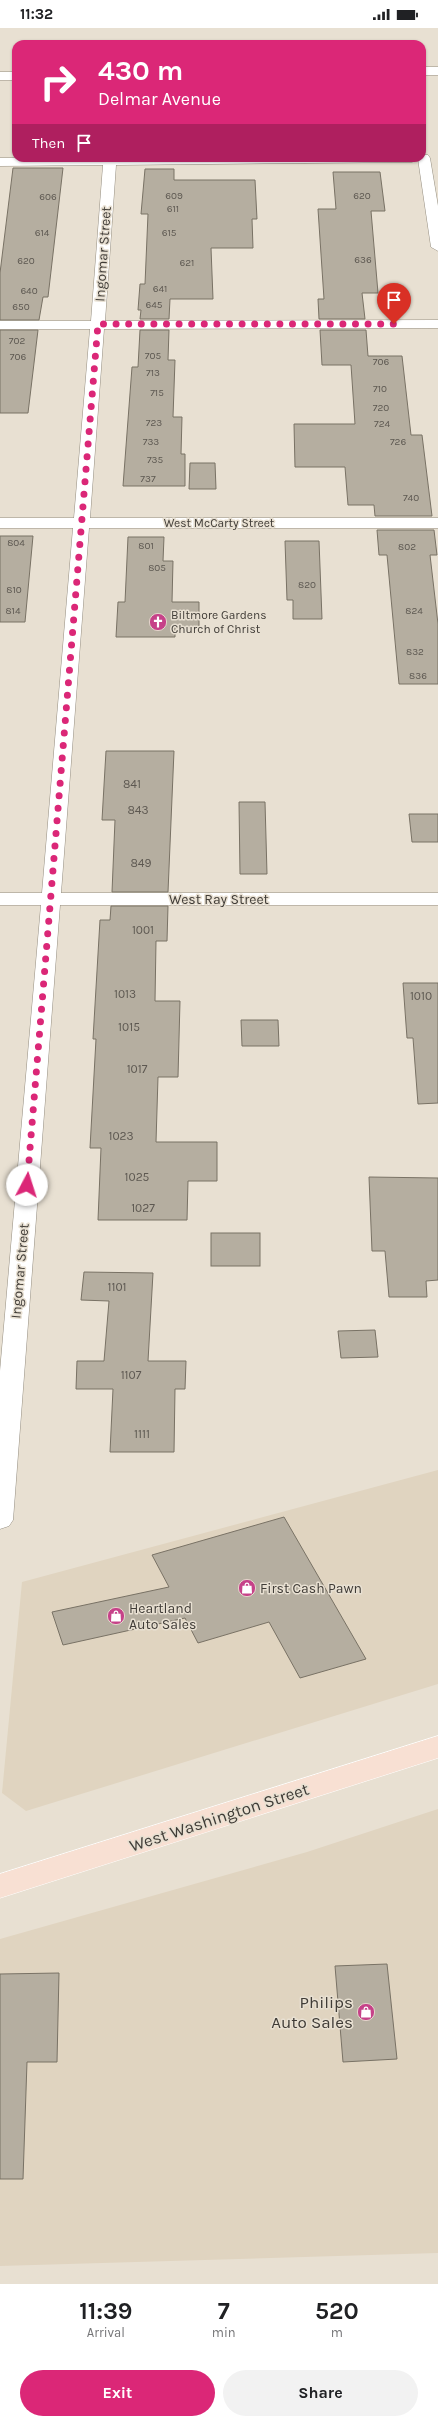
<!DOCTYPE html>
<html lang="en">
<head>
<meta charset="utf-8">
<style>
  :root { --surface:#fff; --page:#f2f2f2; --text:#202124; --muted:#757577; --accent:#db2777 }
  body { margin:0; font-family:Karla,sans-serif; background:var(--page); color:var(--text); height:100vh; display:flex; flex-direction:column; font-size:15px; white-space:nowrap }
  * { box-sizing:border-box; margin:0 }
  p { font-size:13px; color:var(--muted) }
  .icon { flex:none; width:22px; height:22px; fill:none; stroke:currentColor; stroke-width:2; stroke-linecap:round; stroke-linejoin:round }
  .map { position:relative; height:2256px; overflow:hidden }
  .details { display:flex; flex-direction:column; background:var(--surface); flex:1 }
  .details>* { flex:none }
  .hud { position:absolute; left:12px; top:12px; width:414px; height:122px; border-radius:12px; box-shadow:0 1px 3px #0004; background:#db2777; color:#fff; overflow:hidden }
  .pin { position:absolute; display:grid; place-items:center; width:34px; height:34px; color:#fff; margin:-41px -17px; border-radius:50% 50% 50% 0; rotate:-45deg; box-shadow:0 0 4px #0007 }
  .pin .icon { rotate:45deg }
  .me { position:absolute; width:44px; margin:-22px; rotate:5deg; stroke-linejoin:round; filter:drop-shadow(0 0 3px #0008) }
  .turn { display:flex; align-items:center; gap:14px; height:84px; padding:0 20px; font-size:18px }
  .turn .icon { width:52px; height:52px; stroke-width:2.5 }
  .turn b { display:block; font-size:28px; line-height:34px }
  .then { display:flex; align-items:center; height:38px; padding:0 20px; background:#0003; gap:8px; font-size:15px }
  .eta { display:flex; justify-content:space-evenly; align-items:center; height:68px; text-align:center }
  .eta b { font-size:24px; font-weight:700; line-height:28px }
  .button { display:flex; gap:8px; margin-top:auto; padding:8px 20px }
  .button a { flex:1; height:46px; border-radius:24px; background:var(--accent); color:#fff; font-size:16px; font-weight:700; line-height:46px; text-align:center }
  .button a+a { background:var(--page); color:var(--text) }
  .status { display:flex; justify-content:space-between; align-items:center; height:28px; padding:0 20px; background:var(--surface); direction:ltr }
  .status svg { height:11px; fill:currentColor }
  .map>svg:first-child { display:block }
  .built { fill:#e0d4c0 }
  .building { fill:#b5aea0; stroke:#797265 }
  .lines { fill:none; stroke-linecap:round; stroke-linejoin:round }
  .minor-casing { stroke:#958e81; stroke-width:1 }
  .major-casing { stroke:#fff; stroke-width:1 }
  .minor { fill:#fff; fill-rule:evenodd }
  .major { fill:#f8e0d3; fill-rule:evenodd }
  .route { stroke:#db2777; stroke-width:7; stroke-dasharray:0 12.6 }
  .labels { text-anchor:middle; dominant-baseline:central; stroke-width:3; stroke-linejoin:round; paint-order:stroke }
  .far-number-label { font-size:10px; fill:#5d5851 }
  .far-street-label { font-size:12px; fill:#403c37; stroke:#e8e0d2 }
  .far-poi-label { font-size:12px; fill:#403c37; stroke:#e8e0d2; text-anchor:start }
  .number-label { font-size:12px; fill:#5d5851 }
  .street-label { font-size:14px; fill:#403c37; stroke:#e8e0d2 }
  .poi-label { font-size:14px; fill:#403c37; stroke:#e8e0d2; text-anchor:start }
  .near-street-label { font-size:17px; fill:#403c37; stroke:#e8e0d2 }
  .near-poi-label { font-size:17px; fill:#403c37; stroke:#e8e0d2; text-anchor:end }
</style>
</head>
<body>
<div class="status"><b>11:32</b><svg viewBox="0 0 49 12"><path d="M0 12V9h3v3zM5 12V6h3v6zM10 12V3h3v9zM15 12V0h3v12zM26 1h20v11H26zM47 4h2v5h-2z"/></svg></div>
<div class="map">
<svg width="438" height="2256" viewBox="0 0 438 2256">
  <rect width="100%" height="100%" fill="#e8e0d2"/>
  <g class="built">
    <polygon points="438,1442 438,1656 26,1783 2,1765 22,1554"/>
    <polygon points="438,1781 438,2225 0,2238 0,1911 307,1824"/>
  </g>
  <g class="building">
    <polygon points="13,140 63,140 48,269 43,269 39,292 0,292 0,245"/>
    <polygon points="145,141 174,141 174,152 255,152 257,191 252,191 253,220 211,220 213,271 170,271 169,291 140,291 141,282 138,282 140,256 145,256 148,186 141,186"/>
    <polygon points="333,144 380,144 385,183 371,183 378,265 362,265 365,291 319,291 318,271 324,271 318,181 336,181"/>
    <polygon points="0,302 38,302 28,385 0,385"/>
    <polygon points="140,302 169,302 168,332 175,332 173,389 182,389 181,426 185,426 185,458 123,458 132,339 138,339"/>
    <polygon points="320,302 366,302 368,328 402,328 411,407 422,407 432,488 375,488 374,477 348,477 345,439 295,439 294,396 355,396 351,337 322,337"/>
    <polygon points="190,435 215,435 216,461 189,461"/>
    <polygon points="377,502 434,502 437,527 430,527 438,596 438,656 399,656 387,527 379,527"/>
    <polygon points="0,508 33,508 25,594 0,594"/>
    <polygon points="128,509 164,509 163,533 173,533 172,574 199,574 199,600 175,600 175,609 116,609 118,574 125,574"/>
    <polygon points="285,513 319,513 322,591 293,591 293,572 287,572"/>
    <polygon points="106,723 174,723 168,864 112,864 115,792 102,792"/>
    <polygon points="239,774 265,774 267,846 240,846"/>
    <polygon points="409,786 438,786 438,814 412,814"/>
    <polygon points="111,878 168,878 167,913 156,913 155,973 180,973 178,1049 158,1049 156,1114 217,1114 217,1153 188,1153 187,1192 98,1192 101,1120 90,1120 96,1011 93,1011 100,892 110,892"/>
    <polygon points="403,955 438,955 438,1075 418,1076 413,1010 407,1010"/>
    <polygon points="241,992 278,992 279,1018 242,1018"/>
    <polygon points="369,1149 438,1150 438,1252 426,1253 427,1269 389,1269 385,1223 372,1223"/>
    <rect x="211" y="1205" width="49" height="33"/>
    <polygon points="84,1244 153,1245 148,1333 186,1333 185,1361 175,1361 174,1424 110,1424 113,1361 76,1361 77,1333 104,1333 109,1273 81,1272"/>
    <polygon points="375,1302 378,1329 341,1330 338,1303"/>
    <polygon points="284,1489 366,1631 300,1650 269,1594 198,1615 185,1590 63,1617 52,1584 169,1559 152,1527"/>
    <polygon points="387,1936 397,2031 343,2034 335,1938"/>
    <polygon points="59,1945 57,2034 27,2034 23,2151 0,2151 0,1946"/>
  </g>
  <g class="lines">
    <defs>
      <g id="minor">
        <rect x="422" y="39" width="16" height="8"/>
        <rect x="0" y="44" width="16" height="8"/>
        <polygon points="422,127 428,127 430,130 438,178 438,223 431,219 418,131 412,134 116,137 105,293 438,292 438,300 104,301 90,490 438,490 438,500 89,500 61,865 438,865 438,877 60,877 13,1492 9,1498 0,1501 0,1343 41,877 0,877 0,865 42,865 73,500 0,500 0,490 74,490 90,301 0,301 0,293 91,293 103,137 0,138 0,130 422,130"/>
      </g>
      <polygon id="major" points="438,1708 438,1730 0,1870 0,1846"/>
    </defs>
    <use href="#minor" class="minor-casing"/>
    <use href="#major" class="major-casing"/>
    <use href="#minor" class="minor"/>
    <use href="#major" class="major"/>
  </g>
  <g class="lines">
    <polyline class="route" points="27,1157 98,296 394,296"/>
  </g>
  <defs>
    <symbol id="church-disc" viewBox="-11 -11 22 22"><circle r="9.5" fill="#c64289" stroke="#e8e0d2"/><path d="M-1.2-6h2.4v3.5h3.3v2.4h-3.3V6h-2.4V-.1h-3.3v-2.4h3.3Z" fill="#fff"/></symbol>
    <symbol id="shop-disc" viewBox="-11 -11 22 22"><circle r="9.5" fill="#c64289" stroke="#e8e0d2"/><path d="M-5-2.5h2.3a2.7 3.5 0 0 1 5.4 0H5L5.5 6h-11ZM-1.5-2.5h3a1.5 2.3 0 0 0-3 0Z" fill="#fff"/></symbol>
  </defs>
  <g fill-rule="evenodd">
    <use href="#church-disc" x="148" y="584" width="20" height="20"/>
    <use href="#shop-disc" x="237" y="1550" width="20" height="20"/>
    <use href="#shop-disc" x="106" y="1578" width="20" height="20"/>
    <use href="#shop-disc" x="356" y="1974" width="20" height="20"/>
  </g>
  <g class="labels">
    <g class="far-number-label">
      <text x="174" y="168">609</text>
      <text x="362" y="168">620</text>
      <text x="48" y="169">606</text>
      <text x="173" y="181">611</text>
      <text x="42" y="205">614</text>
      <text x="169" y="205">615</text>
      <text x="363" y="232">636</text>
      <text x="26" y="233">620</text>
      <text x="187" y="235">621</text>
      <text x="160" y="261">641</text>
      <text x="29" y="263">640</text>
      <text x="154" y="277">645</text>
      <text x="21" y="279">650</text>
      <text x="17" y="313">702</text>
      <text x="153" y="328">705</text>
      <text x="18" y="329">706</text>
      <text x="381" y="334">706</text>
      <text x="153" y="345">713</text>
      <text x="380" y="361">710</text>
      <text x="157" y="365">715</text>
      <text x="381" y="380">720</text>
      <text x="154" y="395">723</text>
      <text x="382" y="396">724</text>
      <text x="151" y="414">733</text>
      <text x="398" y="414">726</text>
      <text x="155" y="432">735</text>
      <text x="148" y="451">737</text>
      <text x="411" y="470">740</text>
      <text x="16" y="515">804</text>
      <text x="146" y="518">801</text>
      <text x="407" y="519">802</text>
      <text x="157" y="540">805</text>
      <text x="307" y="557">820</text>
      <text x="14" y="562">810</text>
      <text x="13" y="583">814</text>
      <text x="414" y="583">824</text>
      <text x="415" y="624">832</text>
      <text x="418" y="648">836</text>
    </g>
    <g class="far-street-label">
      <text x="219" y="495">West McCarty Street</text>
    </g>
    <g class="far-poi-label">
      <text x="171" y="587">Biltmore Gardens<tspan x="171" dy="14">Church of Christ</tspan></text>
    </g>
    <g class="number-label">
      <text x="132" y="756">841</text>
      <text x="138" y="782">843</text>
      <text x="141" y="835">849</text>
      <text x="143" y="902">1001</text>
      <text x="125" y="966">1013</text>
      <text x="421" y="968">1010</text>
      <text x="129" y="999">1015</text>
      <text x="137" y="1041">1017</text>
      <text x="121" y="1108">1023</text>
      <text x="137" y="1149">1025</text>
      <text x="143" y="1180">1027</text>
      <text x="117" y="1259">1101</text>
      <text x="131" y="1347">1107</text>
      <text x="142" y="1406">1111</text>
    </g>
    <g class="street-label">
      <text transform="translate(103 226) rotate(-86)">Ingomar Street</text>
      <text x="219" y="871">West Ray Street</text>
      <text transform="translate(20 1243) rotate(-85)">Ingomar Street</text>
    </g>
    <g class="poi-label">
      <text x="260" y="1560">First Cash Pawn</text>
      <text x="129" y="1580">Heartland<tspan x="129" dy="16">Auto Sales</tspan></text>
    </g>
    <g class="near-street-label">
      <text transform="translate(219 1789) rotate(-18)">West Washington Street</text>
    </g>
    <g class="near-poi-label">
      <text x="353" y="1974">Philips<tspan x="353" dy="20">Auto Sales</tspan></text>
    </g>
  </g>
</svg>
<div class="pin" style="left:394px;top:296px;background:#d93025"><svg class="icon" aria-label="arrive" viewBox="0 0 24 24"><path d="M6 21V4h12l-3 4 3 4H6"/></svg></div>
<svg class="me" style="left:27px;top:1157px" viewBox="-20 -20 40 40"><circle r="19" fill="#fff"/><path d="M0-13L10 11 0 6-10 11z" fill="#db2777"/></svg>
<div class="hud">
<div class="turn"><svg class="icon" aria-label="right" viewBox="0 0 24 24"><path d="M7 20v-9h11M14 6l5 5-5 5"/></svg><div><b>430 m</b>Delmar Avenue</div></div>
<div class="then">Then<svg class="icon" aria-label="arrive" viewBox="0 0 24 24"><path d="M6 21V4h12l-3 4 3 4H6"/></svg></div>
</div>
</div>
<section class="details">
<div class="eta">
<div><b>11:39</b><p>Arrival</p></div>
<div><b>7</b><p>min</p></div>
<div><b>520</b><p>m</p></div>
</div>
<div class="button"><a>Exit</a><a>Share</a></div>
</section>
</body>
</html>
